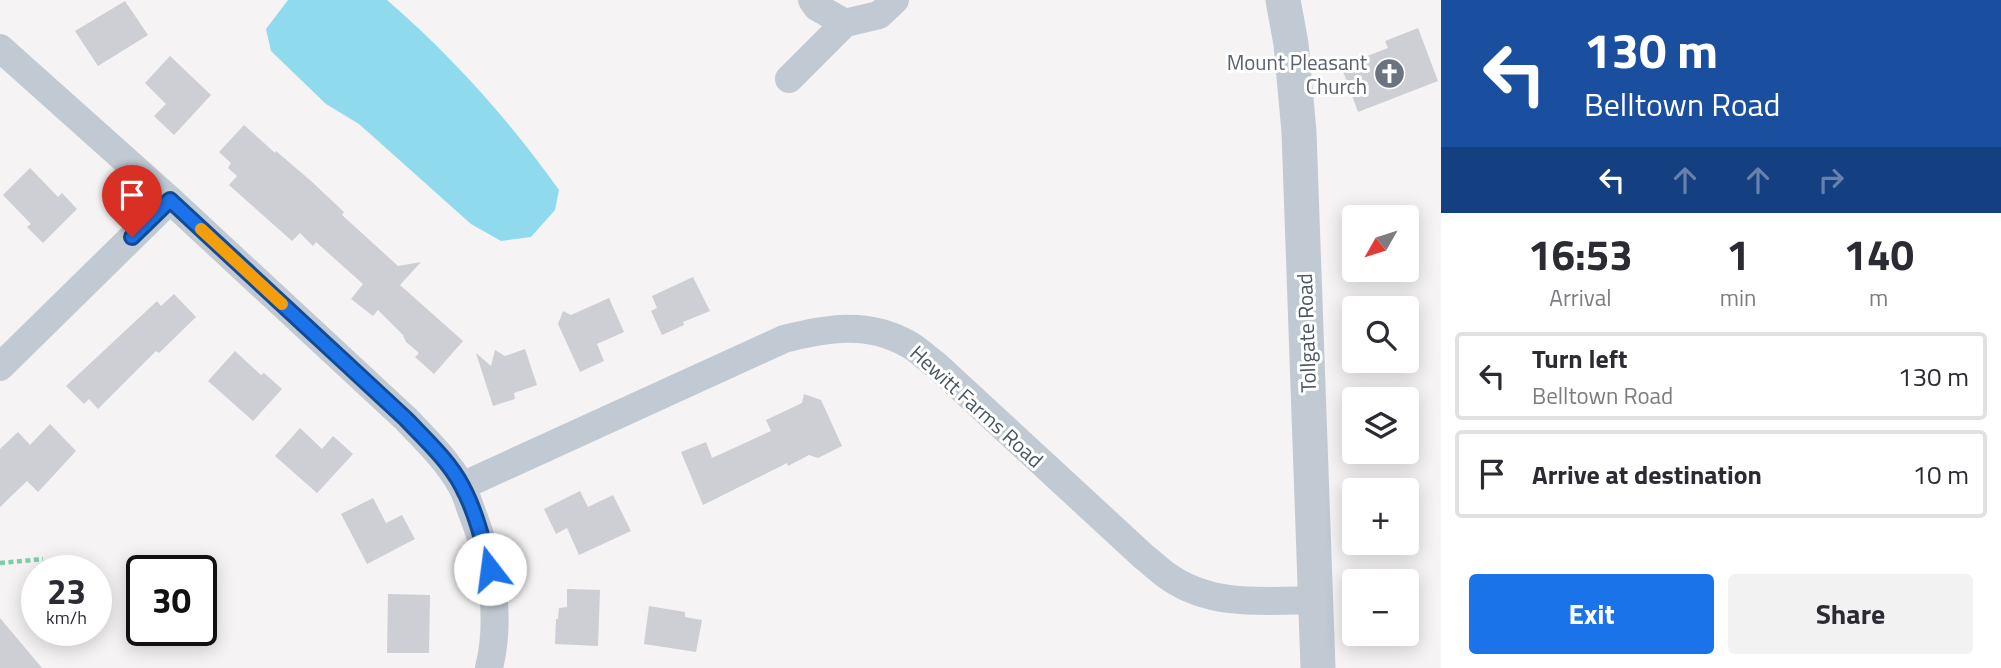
<!DOCTYPE html>
<html lang="en">
<head>
<meta charset="utf-8">
<style>
  :root { --surface:#fff; --page:#f2f2f3; --text:#2b2b33; --muted:#7c7c81; --line:#e1e1e2; --accent:#1a73e8 }
  body { margin:0; font-family:"Titillium Web",sans-serif; background:var(--page); color:var(--text); height:100vh; display:flex; flex-direction:column; font-size:26px; white-space:nowrap }
  * { box-sizing:border-box; margin:0 }
  p { font-size:23px; color:var(--muted) }
  .icon { flex:none; width:38px; height:38px; fill:none; stroke:currentColor; stroke-width:2; stroke-linecap:round; stroke-linejoin:round }
  .map { position:relative; flex:1; overflow:hidden }
  .panel { display:flex; flex-direction:column; background:var(--surface); width:560px }
  .panel>* { flex:none }
  .banner { background:#1a4fa0; color:#fff; overflow:hidden }
  .needle { width:46px; rotate:231deg }
  .tools { position:absolute; left:1342px; top:205px; display:grid; gap:14px }
  .tools a { display:grid; place-items:center; width:77px; height:77px; border-radius:7px; background:var(--surface); box-shadow:0 4px 18px #0003; font-size:35px }
  .speed { position:absolute; left:21px; top:555px; display:flex; gap:14px; font-size:35px; font-weight:700; text-align:center }
  .speed>* { display:grid; place-content:center; width:91px; height:91px; border-radius:50%; background:var(--surface); box-shadow:0 4px 18px #0003; line-height:1 }
  .speed small { font-size:18px; font-weight:400 }
  .speed .limit { border:4px solid #111; border-radius:10px; background:#fff; color:#111 }
  .pin { position:absolute; display:grid; place-items:center; width:60px; height:60px; color:#fff; margin:-72px -30px; border-radius:50% 50% 50% 0; rotate:-45deg; box-shadow:0 0 7px #0007 }
  .pin .icon { rotate:45deg }
  .me { position:absolute; width:77px; margin:-38px; rotate:345deg; stroke-linejoin:round; filter:drop-shadow(0 0 5px #0008) }
  .turn { display:flex; align-items:center; gap:24px; height:147px; padding:0 28px; font-size:32px }
  .turn .icon { width:91px; height:91px; stroke-width:2.5 }
  .turn b { display:block; font-size:49px; line-height:60px }
  .lanes { display:flex; align-items:center; height:66px; padding:0 28px; background:#0003; justify-content:center; gap:35px; direction:ltr }
  .lanes .off { opacity:.35 }
  .eta { display:flex; justify-content:space-evenly; align-items:center; height:119px; text-align:center }
  .eta b { font-size:42px; font-weight:700; line-height:49px }
  .button { display:flex; gap:14px; margin-top:auto; padding:14px 28px }
  .button a { flex:1; height:80px; border-radius:7px; background:var(--accent); color:#fff; font-size:28px; font-weight:700; line-height:80px; text-align:center }
  .button a+a { background:var(--page); color:var(--text) }
  ul { padding:0; list-style:none }
  li { display:flex; align-items:center; gap:21px; height:88px; margin:0 14px 10px; padding:0 14px; border:4px solid var(--line); border-radius:7px }
  li div { flex:1 }
  li b { display:block; font-size:26px }
  li em { font-style:normal }
  main { display:flex; flex:1; min-height:0 }
  .map>svg:first-child { display:block }
  .water { fill:#90daee }
  .building { fill:#cdcfd5 }
  .lines { fill:none; stroke-linecap:round; stroke-linejoin:round }
  .path { stroke:#7ad0a6; stroke-width:4.5; stroke-dasharray:5 3.5; stroke-linecap:butt }
  .minor { stroke:#c1cad2; stroke-width:28 }
  .tertiary { stroke:#c1cad2; stroke-width:35 }
  .route-casing { stroke:#114b97; stroke-width:18 }
  .route { stroke:#1a73e8; stroke-width:12 }
  .slow { stroke:#f59e0b; stroke-width:12 }
  .labels { text-anchor:middle; dominant-baseline:central; stroke-width:6; stroke-linejoin:round; paint-order:stroke }
  .worship-label { font-size:21px; fill:#5b616d; stroke:#fff; text-anchor:end }
  .street-label { font-size:21px; fill:#4a5661; stroke:#fff }
</style>
</head>
<body>
<main>
<div class="map">
<svg width="1441" height="668" viewBox="0 0 1441 668">
  <rect width="100%" height="100%" fill="#f5f3f3"/>
  <path class="water" d="M288 0H387C451 55 510 121 559 190L555 210 531 237 501 241 471 224 359 124 326 104 271 51 266 29Z"/>
  <g class="building">
    <polygon points="125,1 148,35 98,66 75,31"/>
    <polygon points="1418,28 1438,81 1358,112 1341,66 1388,48 1385,41"/>
    <polygon points="170,56 211,95 174,135 154,116 166,104 145,83"/>
    <polygon points="244,125 275,153 276,151 311,181 344,212 342,215 398,266 421,262 400,285 463,341 434,374 415,357 419,353 406,342 403,335 378,310 373,316 351,299 363,284 316,242 313,246 300,233 292,241 229,185 237,176 228,168 231,163 219,152"/>
    <polygon points="30,168 58,197 62,193 77,209 43,243 27,227 31,224 3,195"/>
    <polygon points="693,277 710,311 683,322 684,325 662,335 651,311 657,308 652,296"/>
    <polygon points="174,294 196,317 159,353 156,351 98,409 89,399 84,404 66,386 157,301 161,306"/>
    <polygon points="609,298 624,332 597,344 604,361 580,372 558,324 563,311 571,315"/>
    <polygon points="525,349 537,385 514,393 515,399 493,406 476,353 491,366 495,350 505,356"/>
    <polygon points="235,351 261,375 264,373 282,389 253,421 208,381"/>
    <polygon points="804,394 821,400 842,446 818,458 809,455 788,466 787,463 703,505 681,452 706,442 712,458 771,431 766,420 802,403"/>
    <polygon points="50,424 76,451 38,492 27,481 0,507 0,449 18,432 30,445"/>
    <polygon points="300,428 322,449 333,436 353,454 317,493 275,456"/>
    <polygon points="580,491 588,507 613,495 631,531 579,555 567,528 556,534 544,509"/>
    <polygon points="373,498 386,523 402,515 415,539 367,564 341,514"/>
    <polygon points="567,589 600,590 598,646 555,644 556,619 558,619 559,608 567,607"/>
    <polygon points="388,594 430,595 429,653 387,653"/>
    <polygon points="649,606 685,612 685,617 702,620 696,652 644,644"/>
    <polygon points="0,618 42,668 0,668"/>
  </g>
  <g class="lines">
    <polyline class="path" points="0,563 43,559"/>
    <g class="minor">
      <polyline points="812,0 817,7 845,23 879,15 895,0"/>
      <path d="M0 48 170 200 406 419C426 440 447 460 461 485 466 493 468 502 471 510 491 560 502 615 489 668"/>
      <polyline points="789,79 845,23"/>
      <polyline points="0,367 170,200"/>
      <path d="M462 486 784 339C827 328 868 321 908 344 918 349 926 358 935 364L1143 556C1152 563 1160 571 1169 577 1212 607 1265 601 1314 600"/>
    </g>
    <polyline class="tertiary" points="1283,0 1291,44 1299,132 1318,668"/>
  </g>
  <g class="lines">
    <defs>
      <path id="route" d="M132 237 170 200 406 419C426 440 449 461 462 486 476 512 483 542 490 569"/>
    </defs>
    <use href="#route" class="route-casing"/>
    <use href="#route" class="route"/>
    <polyline class="slow" points="201,229 282,304"/>
  </g>
  <defs>
    <symbol id="church-disc" viewBox="-11 -11 22 22"><circle r="9.5" fill="#6b7280" stroke="#fff"/><path d="M-1.2-6h2.4v3.5h3.3v2.4h-3.3V6h-2.4V-.1h-3.3v-2.4h3.3Z" fill="#fff"/></symbol>
  </defs>
  <g fill-rule="evenodd">
    <use href="#church-disc" x="1372" y="56" width="35" height="35"/>
  </g>
  <g class="labels">
    <g class="worship-label">
      <text x="1367" y="62">Mount Pleasant<tspan x="1367" dy="24">Church</tspan></text>
    </g>
    <g class="street-label">
      <text transform="translate(1306 333) rotate(-92)">Tollgate Road</text>
      <text transform="translate(977 406) rotate(42)">Hewitt Farms Road</text>
    </g>
  </g>
</svg>
<div class="tools">
<a><svg class="needle" viewBox="-14 -14 28 28"><path d="M0-13l5 13h-10z" fill="#e53935"/><path d="M0 13l5-13h-10z" fill="#7c7c81"/></svg></a>
<a><svg class="icon" aria-label="search" viewBox="0 0 24 24"><circle cx="10" cy="10" r="6"/><path d="M15 15l6 6"/></svg></a>
<a><svg class="icon" aria-label="layers" viewBox="0 0 24 24"><path d="M12 4l9 5-9 5-9-5zM3 14l9 5 9-5"/></svg></a>
<a>+</a>
<a>−</a>
</div>
<div class="speed"><div>23<small>km/h</small></div><div class="limit">30</div></div>
<div class="pin" style="left:132px;top:237px;background:#d93025"><svg class="icon" aria-label="arrive" viewBox="0 0 24 24"><path d="M6 21V4h12l-3 4 3 4H6"/></svg></div>
<svg class="me" style="left:490px;top:569px" viewBox="-20 -20 40 40"><circle r="19" fill="#fff"/><path d="M0-13L10 11 0 6-10 11z" fill="#1a73e8"/></svg>
</div>
<section class="panel">
<div class="banner">
<div class="turn"><svg class="icon" aria-label="left" viewBox="0 0 24 24"><path d="M17 20v-9H6M10 6l-5 5 5 5"/></svg><div><b>130 m</b>Belltown Road</div></div>
<div class="lanes"><svg class="icon" aria-label="left" viewBox="0 0 24 24"><path d="M17 20v-9H6M10 6l-5 5 5 5"/></svg><svg class="icon off" aria-label="ahead" viewBox="0 0 24 24"><path d="M12 20V5M6 11l6-6 6 6"/></svg><svg class="icon off" aria-label="ahead" viewBox="0 0 24 24"><path d="M12 20V5M6 11l6-6 6 6"/></svg><svg class="icon off" aria-label="right" viewBox="0 0 24 24"><path d="M7 20v-9h11M14 6l5 5-5 5"/></svg></div>
</div>
<div class="eta">
<div><b>16:53</b><p>Arrival</p></div>
<div><b>1</b><p>min</p></div>
<div><b>140</b><p>m</p></div>
</div>
<ul>
<li><svg class="icon" aria-label="left" viewBox="0 0 24 24"><path d="M17 20v-9H6M10 6l-5 5 5 5"/></svg><div><b>Turn left</b><p>Belltown Road</p></div><em>130 m</em></li>
<li><svg class="icon" aria-label="arrive" viewBox="0 0 24 24"><path d="M6 21V4h12l-3 4 3 4H6"/></svg><div><b>Arrive at destination</b></div><em>10 m</em></li>
</ul>
<div class="button"><a>Exit</a><a>Share</a></div>
</section>
</main>
</body>
</html>
